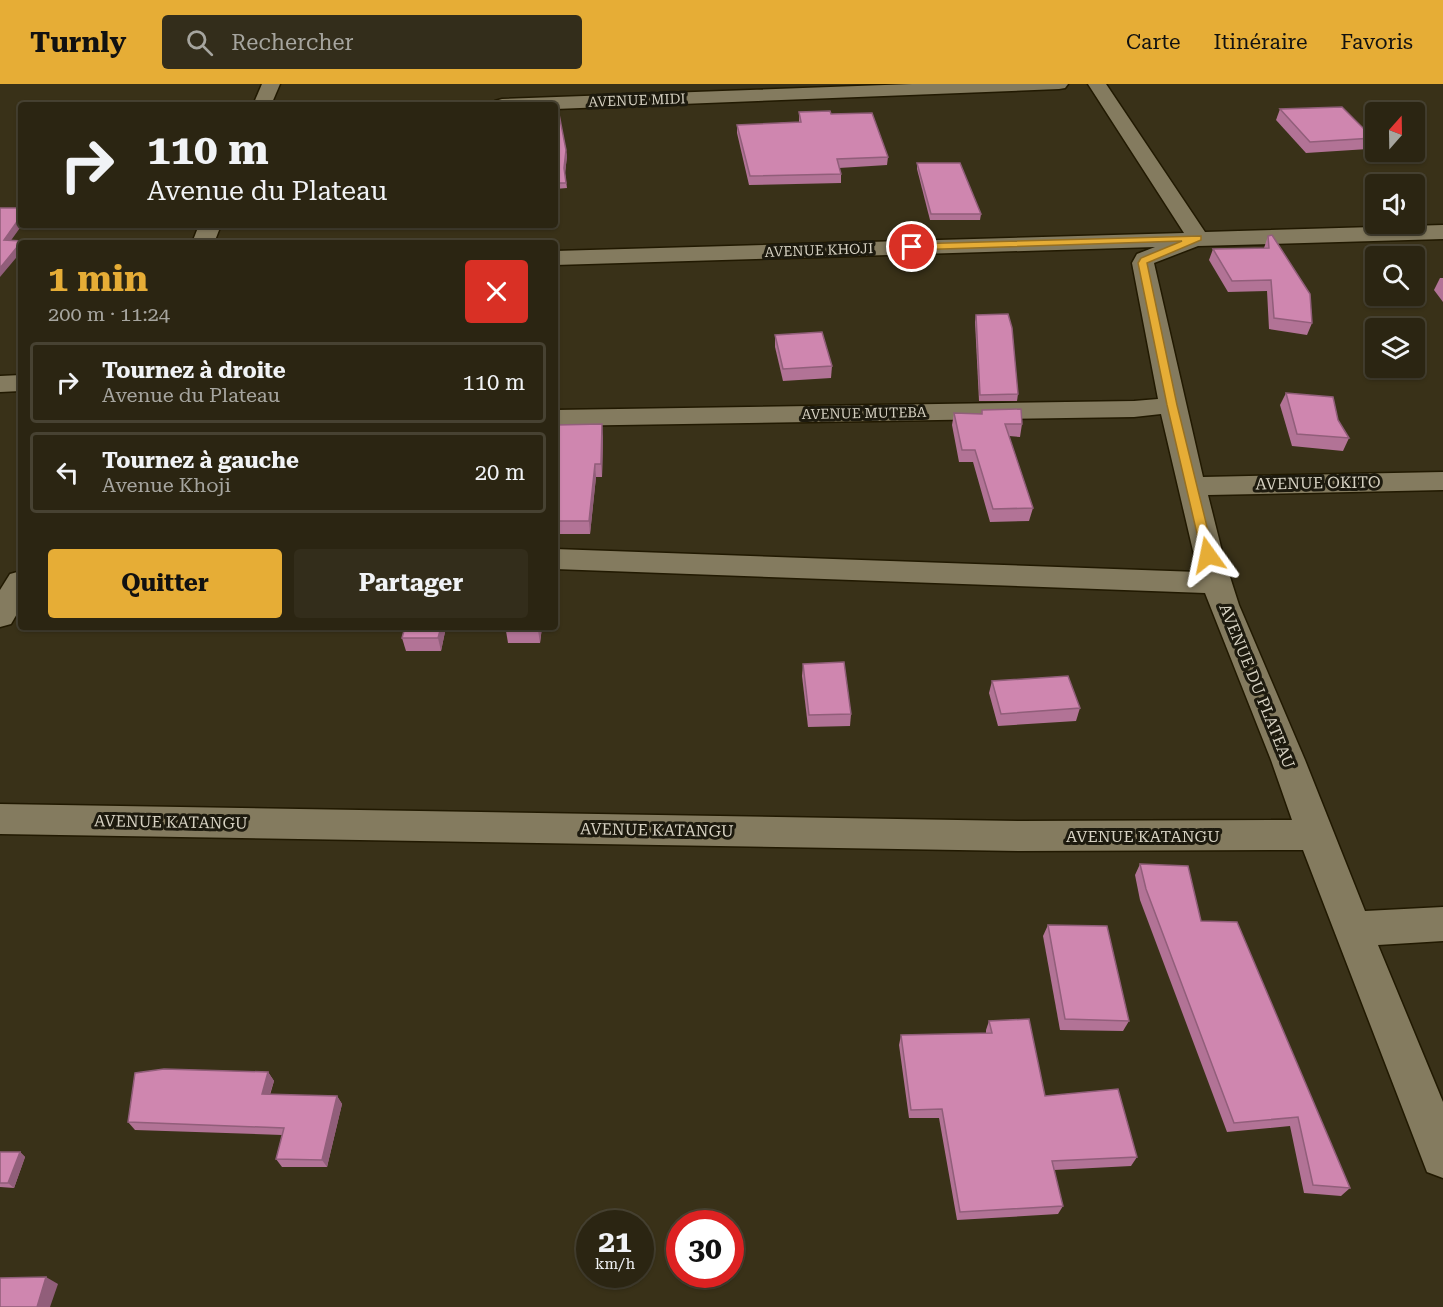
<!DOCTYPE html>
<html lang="fr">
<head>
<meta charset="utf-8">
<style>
  :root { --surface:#2b2512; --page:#332d1b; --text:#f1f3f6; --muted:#a6a59f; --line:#474232; --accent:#e6ad36 }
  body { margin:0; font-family:"Roboto Serif",serif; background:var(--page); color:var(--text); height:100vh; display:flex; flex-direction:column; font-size:22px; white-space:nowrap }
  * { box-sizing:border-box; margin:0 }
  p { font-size:20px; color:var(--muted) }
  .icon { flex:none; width:33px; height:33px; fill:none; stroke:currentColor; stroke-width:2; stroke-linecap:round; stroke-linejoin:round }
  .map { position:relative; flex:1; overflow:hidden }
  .sheet { position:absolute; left:18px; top:156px; width:540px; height:390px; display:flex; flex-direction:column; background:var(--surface); border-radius:6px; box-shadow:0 2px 4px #0004,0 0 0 2px var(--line) }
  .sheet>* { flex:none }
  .top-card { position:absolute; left:18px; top:18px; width:540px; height:126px; border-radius:6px; box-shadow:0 2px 4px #0004,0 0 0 2px var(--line); background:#2b2512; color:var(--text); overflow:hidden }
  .needle { width:39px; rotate:20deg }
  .buttons { position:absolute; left:1365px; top:18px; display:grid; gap:12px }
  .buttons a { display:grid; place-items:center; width:60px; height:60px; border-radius:6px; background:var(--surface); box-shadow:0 2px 4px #0004,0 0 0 2px var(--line); font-size:30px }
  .speed { position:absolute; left:576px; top:1126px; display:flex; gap:12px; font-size:30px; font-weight:700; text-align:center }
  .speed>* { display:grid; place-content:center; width:78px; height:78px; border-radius:50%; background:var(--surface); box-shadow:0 2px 4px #0004,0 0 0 2px var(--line); line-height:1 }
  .speed small { font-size:15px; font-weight:400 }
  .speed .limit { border:9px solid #d22; background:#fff; color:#111 }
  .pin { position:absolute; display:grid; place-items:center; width:51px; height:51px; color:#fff; margin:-26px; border:3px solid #fff; border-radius:50%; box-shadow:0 2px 6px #0007 }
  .me { position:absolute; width:66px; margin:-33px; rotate:348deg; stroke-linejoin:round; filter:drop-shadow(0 0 4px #0008) }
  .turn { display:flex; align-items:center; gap:21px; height:126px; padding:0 30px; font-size:27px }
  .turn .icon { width:78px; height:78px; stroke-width:2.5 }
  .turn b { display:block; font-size:42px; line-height:51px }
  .round { display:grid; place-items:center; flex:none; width:63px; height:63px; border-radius:6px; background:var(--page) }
  .headline { display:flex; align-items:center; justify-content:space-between; height:102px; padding:0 30px }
  h1 { font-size:36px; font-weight:700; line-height:45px; color:var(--accent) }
  .cta { display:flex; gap:12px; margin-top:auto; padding:12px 30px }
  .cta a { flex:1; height:69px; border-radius:6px; background:var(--accent); color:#111; font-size:24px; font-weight:700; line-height:69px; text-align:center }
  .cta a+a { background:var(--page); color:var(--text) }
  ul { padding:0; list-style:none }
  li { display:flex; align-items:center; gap:18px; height:81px; margin:0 12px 9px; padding:0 18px; border:3px solid var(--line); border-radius:6px }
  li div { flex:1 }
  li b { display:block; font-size:22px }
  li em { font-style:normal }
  header { display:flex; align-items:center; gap:36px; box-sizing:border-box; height:84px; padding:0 30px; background:var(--accent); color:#111 }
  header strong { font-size:28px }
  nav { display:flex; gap:33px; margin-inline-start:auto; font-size:21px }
  .search { width:420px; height:54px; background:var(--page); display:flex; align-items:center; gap:15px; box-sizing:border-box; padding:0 21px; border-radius:6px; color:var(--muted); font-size:22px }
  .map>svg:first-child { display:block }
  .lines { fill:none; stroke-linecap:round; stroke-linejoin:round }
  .minor-casing { stroke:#211901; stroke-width:3 }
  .minor { fill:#847b5f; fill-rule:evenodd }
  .wall { fill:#b27396 }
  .shaded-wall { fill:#915e7a }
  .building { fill:#cf86af; stroke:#915e7a; stroke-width:1.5 }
  .route { fill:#e6ad36; stroke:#967023; stroke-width:1.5 }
  .labels { text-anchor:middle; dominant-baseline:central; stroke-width:6; stroke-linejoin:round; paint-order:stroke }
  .far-street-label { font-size:14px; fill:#d7d2c3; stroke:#1d1a0e }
  .street-label { font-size:16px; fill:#d7d2c3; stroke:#1d1a0e }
</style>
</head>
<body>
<header>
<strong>Turnly</strong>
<div class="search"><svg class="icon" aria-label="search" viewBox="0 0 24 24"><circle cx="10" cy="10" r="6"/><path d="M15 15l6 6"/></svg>Rechercher</div>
<nav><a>Carte</a><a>Itinéraire</a><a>Favoris</a></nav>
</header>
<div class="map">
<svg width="1443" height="1223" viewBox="0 0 1443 1223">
  <rect width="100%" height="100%" fill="#393118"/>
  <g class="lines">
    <defs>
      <g id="minor">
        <polygon points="262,0 280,0 271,21 253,21"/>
        <polygon points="912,0 1068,0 1065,4 1059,5 555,25 555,21 493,21 495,17 502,15"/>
        <polygon points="1088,0 1106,0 1205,148 1443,141 1443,155 1198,162 1154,179 1203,393 1443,388 1443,406 1208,411 1223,471 1239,521 1305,676 1365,827 1443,823 1443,857 1378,861 1443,1018 1443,1094 1427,1088 1303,766 1021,767 0,750 0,720 1021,737 1292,736 1271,676 1205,509 555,485 555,465 1198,488 1161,330 1134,333 555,342 555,326 1134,317 1158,315 1132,179 1137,170 1155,163 555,181 555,167 1184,149"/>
        <polygon points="199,141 221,141 214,159 192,159"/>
        <polygon points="21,291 21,307 0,308 0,292"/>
        <polygon points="21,487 21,523 11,540 0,543 0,506 10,490"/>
      </g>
    </defs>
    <use href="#minor" class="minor-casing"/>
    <use href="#minor" class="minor"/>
  </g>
  <g class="wall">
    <polygon points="555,25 567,72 565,89 567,104 555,105"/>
    <polygon points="1280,25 1373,54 1368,65 1306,69 1276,36"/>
    <polygon points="799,28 831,30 888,73 887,81 839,84 841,90 841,99 749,101 737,49 737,41 799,38"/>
    <polygon points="917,79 981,130 980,136 930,136 917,85"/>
    <polygon points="1268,152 1312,239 1307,251 1269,245 1267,207 1228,208 1209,176 1213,165 1264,164"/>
    <polygon points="1440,194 1443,194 1443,218 1434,206"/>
    <polygon points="976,231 1018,310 1017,317 979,317 975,238"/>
    <polygon points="775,251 832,282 831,294 783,297 775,263"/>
    <polygon points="1286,309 1349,354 1343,367 1292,362 1280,321"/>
    <polygon points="982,326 1022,340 1020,353 1009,352 1033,424 1029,437 990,438 973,378 959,378 952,341 954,329 981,330"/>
    <polygon points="555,349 603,353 602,393 596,393 590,450 555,450"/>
    <polygon points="405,543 446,543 441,567 406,567 402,554"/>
    <polygon points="542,543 540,559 508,559 506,547"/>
    <polygon points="803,580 851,630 850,642 808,643 802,592"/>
    <polygon points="992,597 1080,624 1076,637 998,642 989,609"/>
    <polygon points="1140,780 1201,837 1350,1104 1341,1112 1304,1109 1290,1042 1227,1048 1140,816 1135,791"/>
    <polygon points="1048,841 1129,937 1123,947 1060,946 1043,852"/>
    <polygon points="989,937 1045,1012 1137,1073 1131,1082 1054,1086 1063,1122 1058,1130 957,1136 939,1034 909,1034 899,961 901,951 986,949 986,946"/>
    <polygon points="268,988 274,997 270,1011 337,1012 342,1020 327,1083 282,1083 276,1075 282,1051 135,1046 128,1038"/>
    <polygon points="0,1068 20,1068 25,1073 14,1104 0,1103"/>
  </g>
  <g class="shaded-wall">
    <polygon points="566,66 567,72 565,90 564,84"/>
    <polygon points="21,132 21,141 22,141 7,162 4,156"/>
    <polygon points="22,157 23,159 21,159 21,168 0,193 0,184"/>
    <polygon points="602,340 603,353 602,393 601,380"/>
    <polygon points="595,380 596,393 590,450 589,437"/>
    <polygon points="441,543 446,543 441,567 438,554"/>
    <polygon points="539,543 542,543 540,559 538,546"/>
    <polygon points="268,988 274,997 267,1018 262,1010"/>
    <polygon points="337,1012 342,1020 327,1083 322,1076"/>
    <polygon points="20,1068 25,1073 14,1104 8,1099"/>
    <polygon points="46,1193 58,1200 50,1223 37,1223"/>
  </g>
  <g class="building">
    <polygon points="1342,23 1373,54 1310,58 1280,25"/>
    <polygon points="555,25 558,25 566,66 564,84 566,99 555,99"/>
    <polygon points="830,27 831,30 872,29 888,73 837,75 841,90 750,92 737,41 801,38 799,28"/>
    <polygon points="917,79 960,79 981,130 931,130"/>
    <polygon points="0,124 21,124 21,132 4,156 22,157 0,184"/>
    <polygon points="1272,151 1310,210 1312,239 1274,234 1271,196 1232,197 1213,165 1269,164 1268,152"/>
    <polygon points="1008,230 1012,244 1018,310 980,311 976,231"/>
    <polygon points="822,248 832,282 783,285 775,251"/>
    <polygon points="1286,309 1333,313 1338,336 1349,354 1297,350"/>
    <polygon points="1021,325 1022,340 1005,340 1033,424 993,425 975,366 962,366 954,329 982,330 982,326"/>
    <polygon points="602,340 601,380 595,380 589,437 555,437 556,341"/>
    <polygon points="405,543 441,543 438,554 402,554"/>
    <polygon points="506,543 539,543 538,546 506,547"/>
    <polygon points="844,578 851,630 809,631 803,580"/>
    <polygon points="1068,592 1080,624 1001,630 992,597"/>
    <polygon points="1140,780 1188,782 1201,837 1237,838 1350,1104 1313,1101 1298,1033 1234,1039 1146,805"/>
    <polygon points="1048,841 1107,842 1129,937 1065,935"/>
    <polygon points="1029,935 1045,1012 1118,1005 1137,1073 1052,1077 1063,1122 960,1128 942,1025 911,1026 901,951 992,949 989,937"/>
    <polygon points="164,985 268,988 262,1010 337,1012 322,1076 276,1075 284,1044 128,1038 135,989"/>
    <polygon points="0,1068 20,1068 8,1099 0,1099"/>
    <polygon points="46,1193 37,1223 0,1223 0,1194"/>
  </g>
  <polygon class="route" points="1201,152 1201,156 1147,179 1177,321 1214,471 1208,475 1202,471 1167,321 1138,179 1141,174 1182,157 912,166 908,163 912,160"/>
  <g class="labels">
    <g class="far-street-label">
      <text transform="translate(637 16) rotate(-2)">AVENUE MIDI</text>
      <text transform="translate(819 166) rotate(-2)">AVENUE KHOJI</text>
      <text transform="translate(864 329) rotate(-1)">AVENUE MUTEBA</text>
    </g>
    <g class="street-label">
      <text transform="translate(1318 399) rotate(-1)">AVENUE OKITO</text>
      <text transform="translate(1257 602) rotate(68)">AVENUE DU PLATEAU</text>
      <text transform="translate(171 738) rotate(1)">AVENUE KATANGU</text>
      <text transform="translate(657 746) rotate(1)">AVENUE KATANGU</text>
      <text x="1143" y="752">AVENUE KATANGU</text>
    </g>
  </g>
</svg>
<div class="buttons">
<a><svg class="needle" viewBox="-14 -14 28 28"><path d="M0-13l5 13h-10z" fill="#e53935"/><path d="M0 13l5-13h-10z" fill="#a6a59f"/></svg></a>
<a><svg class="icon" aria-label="sound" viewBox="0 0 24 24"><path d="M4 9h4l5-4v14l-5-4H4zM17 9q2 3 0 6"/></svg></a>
<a><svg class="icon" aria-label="search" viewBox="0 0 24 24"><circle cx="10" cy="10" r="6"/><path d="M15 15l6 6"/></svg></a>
<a><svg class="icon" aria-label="layers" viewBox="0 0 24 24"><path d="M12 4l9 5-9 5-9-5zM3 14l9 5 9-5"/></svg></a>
</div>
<div class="speed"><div>21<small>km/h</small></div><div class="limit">30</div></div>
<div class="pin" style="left:912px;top:163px;background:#d93025"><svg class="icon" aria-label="arrive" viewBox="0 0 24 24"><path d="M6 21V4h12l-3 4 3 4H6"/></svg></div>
<svg class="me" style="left:1208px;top:471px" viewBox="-20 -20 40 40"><path d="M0-17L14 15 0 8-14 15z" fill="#e6ad36" stroke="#fff" stroke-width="4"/></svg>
<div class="top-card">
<div class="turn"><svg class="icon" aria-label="right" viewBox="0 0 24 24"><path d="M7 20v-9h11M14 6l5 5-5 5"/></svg><div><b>110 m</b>Avenue du Plateau</div></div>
</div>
<section class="sheet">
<div class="headline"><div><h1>1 min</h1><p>200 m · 11:24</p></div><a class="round" style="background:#d93025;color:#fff"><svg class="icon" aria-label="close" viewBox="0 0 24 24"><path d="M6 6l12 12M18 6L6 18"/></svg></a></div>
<ul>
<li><svg class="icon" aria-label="right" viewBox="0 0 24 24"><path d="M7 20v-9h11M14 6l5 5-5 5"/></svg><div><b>Tournez à droite</b><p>Avenue du Plateau</p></div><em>110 m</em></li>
<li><svg class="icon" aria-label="left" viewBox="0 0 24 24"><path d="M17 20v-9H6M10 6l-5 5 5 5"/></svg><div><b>Tournez à gauche</b><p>Avenue Khoji</p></div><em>20 m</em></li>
</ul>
<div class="cta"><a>Quitter</a><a>Partager</a></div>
</section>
</div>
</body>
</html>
